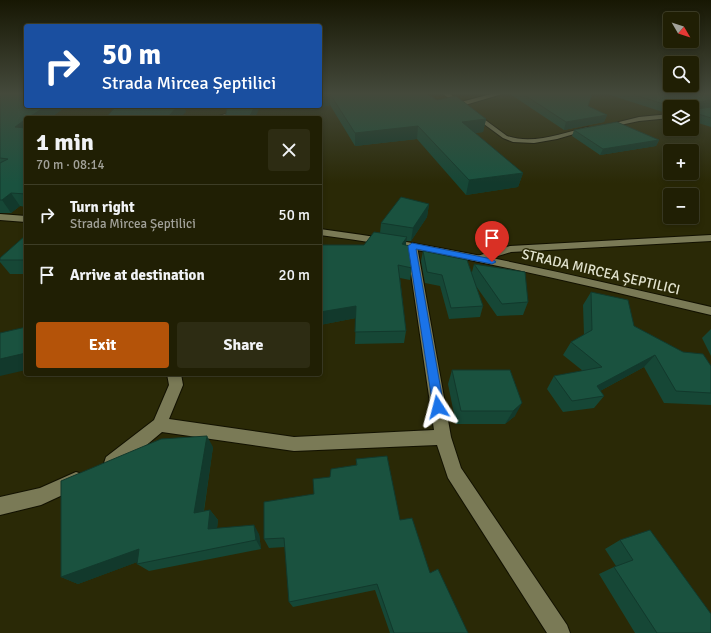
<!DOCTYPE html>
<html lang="en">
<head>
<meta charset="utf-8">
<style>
  :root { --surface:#201f04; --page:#2d2c13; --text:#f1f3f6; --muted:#a2a29a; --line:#3d3d26; --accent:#b45309 }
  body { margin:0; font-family:Signika,sans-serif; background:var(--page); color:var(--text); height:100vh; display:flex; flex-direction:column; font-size:15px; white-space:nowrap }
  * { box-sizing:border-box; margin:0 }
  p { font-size:13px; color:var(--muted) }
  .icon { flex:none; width:22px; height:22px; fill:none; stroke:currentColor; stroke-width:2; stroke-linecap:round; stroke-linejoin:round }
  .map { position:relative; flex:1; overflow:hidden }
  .panel { position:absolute; left:24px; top:116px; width:298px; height:260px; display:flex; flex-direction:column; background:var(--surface); border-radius:4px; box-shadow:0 2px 6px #0003,0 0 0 1px var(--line) }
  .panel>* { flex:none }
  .hud { position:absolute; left:24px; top:24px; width:298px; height:84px; border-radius:4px; box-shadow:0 2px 6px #0003,0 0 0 1px var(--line); background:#1a4fa0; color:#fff; overflow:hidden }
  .needle { width:26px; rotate:129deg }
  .fabs { position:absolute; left:663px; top:12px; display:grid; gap:8px }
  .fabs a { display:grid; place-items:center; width:36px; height:36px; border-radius:4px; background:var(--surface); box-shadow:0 2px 6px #0003,0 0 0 1px var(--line); font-size:20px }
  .pin { position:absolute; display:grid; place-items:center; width:34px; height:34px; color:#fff; margin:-41px -17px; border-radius:50% 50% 50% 0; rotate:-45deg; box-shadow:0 0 4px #0007 }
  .pin .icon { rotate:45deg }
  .me { position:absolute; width:44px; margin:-22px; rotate:351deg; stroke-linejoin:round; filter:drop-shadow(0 0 3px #0008) }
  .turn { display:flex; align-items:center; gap:14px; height:84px; padding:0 12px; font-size:18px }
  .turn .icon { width:52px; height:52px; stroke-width:2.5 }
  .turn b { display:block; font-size:28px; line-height:34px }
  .round { display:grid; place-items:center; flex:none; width:42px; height:42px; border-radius:4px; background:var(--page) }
  .summary { display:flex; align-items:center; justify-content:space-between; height:68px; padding:0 12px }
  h1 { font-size:24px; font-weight:800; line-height:30px }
  .action { display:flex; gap:8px; margin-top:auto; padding:8px 12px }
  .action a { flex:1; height:46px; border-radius:4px; background:var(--accent); color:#fff; font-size:16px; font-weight:800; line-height:46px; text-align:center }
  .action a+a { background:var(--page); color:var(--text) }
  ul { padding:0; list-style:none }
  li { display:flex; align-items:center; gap:12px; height:60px; padding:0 12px; border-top:1px solid var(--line) }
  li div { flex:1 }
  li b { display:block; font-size:15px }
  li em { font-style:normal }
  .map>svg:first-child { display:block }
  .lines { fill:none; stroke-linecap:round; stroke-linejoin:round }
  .minor-casing { stroke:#121100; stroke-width:2 }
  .tertiary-casing { stroke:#121100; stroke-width:2 }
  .minor { fill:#7a7a56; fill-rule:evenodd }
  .tertiary { fill:#7a7a56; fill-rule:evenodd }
  .wall { fill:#164736 }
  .shaded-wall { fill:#12392c }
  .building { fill:#1a523f; stroke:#12392c }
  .route { fill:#1a73e8; stroke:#114b97 }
  .labels { text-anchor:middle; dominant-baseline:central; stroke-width:3; stroke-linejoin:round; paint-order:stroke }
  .street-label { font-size:14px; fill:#e2e3cf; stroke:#2a2906 }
</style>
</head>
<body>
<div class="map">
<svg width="711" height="633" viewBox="0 0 711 633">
  <rect width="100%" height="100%" fill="#2a2906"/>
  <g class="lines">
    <defs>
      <g id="minor">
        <path d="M443 94H450L461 102 491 94H502L465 105 507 136C533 145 563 133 588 127L591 129 557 139 534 143 513 142 503 138Z"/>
        <polygon points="670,114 670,118 639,121 606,128 603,126 639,117"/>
        <polygon points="0,214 26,216 26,222 0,220"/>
        <polygon points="711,235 711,241 511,252 478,262 473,259 474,257 510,246"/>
        <polygon points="412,243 417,246 451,437 461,468 567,625 570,633 547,633 448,478 437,445 294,451 162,432 118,469 112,471 106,469 104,463 106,457 154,420 169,385 167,374 181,374 183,385 169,419 294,437 434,430 407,246"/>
        <polygon points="76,472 82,474 84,480 82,486 41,505 0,515 0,497 40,488"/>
      </g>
      <g id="tertiary">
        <polygon points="253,106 263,106 222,118 212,118"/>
        <path d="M320 229C452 246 581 277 711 307V315C581 284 452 252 320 235Z"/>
      </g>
    </defs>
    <use href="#minor" class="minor-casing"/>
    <use href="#tertiary" class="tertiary-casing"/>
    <use href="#minor" class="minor"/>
    <use href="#tertiary" class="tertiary"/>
  </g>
  <g class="wall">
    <polygon points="0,94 26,106 67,106 50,118 26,118 26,207 20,206 11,213 0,213"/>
    <polygon points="320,94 427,94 437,100 486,119 483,132 475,133 523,173 518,187 466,195 417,139 355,146 330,105 312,110 302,106 320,106"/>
    <polygon points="510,94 592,94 588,106 607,115 604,122 564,130"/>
    <polygon points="607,94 711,94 711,127 692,121 692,107 670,107 670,113 666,113"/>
    <polygon points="574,130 659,140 656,146 600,155 572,136"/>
    <polygon points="429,204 427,217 411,241 406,241 406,245 412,268 410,280 400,278 406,331 404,343 355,344 356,318 320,325 320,259 364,245 380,233 381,223"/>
    <polygon points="26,235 26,274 10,274 0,262 0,258"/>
    <polygon points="423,251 472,272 474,264 528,302 523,315 497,316 476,286 483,306 480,317 449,319 440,286 425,283 421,261"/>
    <polygon points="591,292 634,326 683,352 711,366 711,405 664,403 644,367 600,391 604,396 594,408 563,412 547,389 554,376 583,371 563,355 571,342 584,335 583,305"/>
    <polygon points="711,329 711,356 702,338"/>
    <polygon points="452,370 510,370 515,416 505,424 456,424 448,384"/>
    <polygon points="213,447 204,511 210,510 218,520 217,528 259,534 261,549 149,571 137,564 137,562 78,584 61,577"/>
    <polygon points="356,459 400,520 430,573 468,633 390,633 375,590 293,607 289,602 285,547 269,548 264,539 314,494 330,477 356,465"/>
    <polygon points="620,540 711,633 635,633 599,574 616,566 605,549"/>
  </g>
  <g class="shaded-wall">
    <polygon points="326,94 330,94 330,105 312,110 311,106 320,106 320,96"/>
    <polygon points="711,100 711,107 692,109 696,102"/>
    <polygon points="674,105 673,107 670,107 670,113 666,113 669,106"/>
    <polygon points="46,106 67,106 50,118 28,118"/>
    <polygon points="178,106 184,106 186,112 180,118 167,118"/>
    <polygon points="228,106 248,106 229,111"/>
    <polygon points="255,106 259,106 259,109 255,118 249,118"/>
    <polygon points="607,115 604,122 564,130 566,122"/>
    <polygon points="26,119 26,135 15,127"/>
    <polygon points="486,119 483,132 460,135 462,122"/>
    <polygon points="418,126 417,139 355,146 355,133"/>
    <polygon points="659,140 656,146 600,155 603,149"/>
    <polygon points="523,173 518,187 466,195 469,180"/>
    <polygon points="11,193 20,206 11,213 2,200"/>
    <polygon points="429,204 427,217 411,241 413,228"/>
    <polygon points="407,237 405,250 402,244"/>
    <polygon points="356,306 356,318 320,325 320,312"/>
    <polygon points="26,353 26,370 0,376 0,359"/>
    <polygon points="655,355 644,367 587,398 597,386"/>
    <polygon points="522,403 515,416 505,424 513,411"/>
    <polygon points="207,436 213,447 202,522 194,513"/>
    <polygon points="210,510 218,520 216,537 208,529"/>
    <polygon points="254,525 259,534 261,549 256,540"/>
    <polygon points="139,549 151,557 78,584 61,577"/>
  </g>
  <g class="building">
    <polygon points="0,94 26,94 26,106 46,106 28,118 26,118 26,119 15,127 26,128 26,194 11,193 2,200 0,200 0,163 8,159 0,158"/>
    <polygon points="330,94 427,94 437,100 456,96 486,119 462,122 523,173 469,180 418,126 355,133"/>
    <polygon points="523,94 592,94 588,106 607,115 566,122"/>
    <polygon points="633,94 711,94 711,100 696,102 695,108 697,109 711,107 711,118 692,112 692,107 675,107 674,105 669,106"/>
    <polygon points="116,106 178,106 167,118 106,118"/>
    <polygon points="237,106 255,106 249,118 225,118 227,109"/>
    <polygon points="617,122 659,140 603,149 574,130"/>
    <polygon points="401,197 429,204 413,228 381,223"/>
    <polygon points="374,232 407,237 402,244 409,246 412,268 398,265 406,331 355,332 356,306 320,312 320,259 321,245 364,245"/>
    <polygon points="26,235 26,260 0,260 0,258"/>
    <polygon points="423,251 467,260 483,306 451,308 442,275 427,272"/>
    <polygon points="474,264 525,272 528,302 502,304"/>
    <polygon points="591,292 628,300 634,326 683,352 703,354 711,366 711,393 676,391 655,355 597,386 604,396 572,401 554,376 602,367 571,342 592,330"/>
    <polygon points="26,327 26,353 0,359 0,333"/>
    <polygon points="452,370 510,370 522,403 513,411 461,411"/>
    <polygon points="207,436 194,513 210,510 208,529 254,525 256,540 137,564 139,549 61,577 61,481 161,439"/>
    <polygon points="387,456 400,520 412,518 430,573 438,569 468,633 394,633 377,584 289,602 284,538 264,539 264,502 314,494 313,479 330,477 331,469 357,465 356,459"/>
    <polygon points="650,530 711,614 711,633 657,633 614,567 633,560 620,540"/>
  </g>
  <linearGradient id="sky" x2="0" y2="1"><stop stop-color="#171703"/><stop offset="0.51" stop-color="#44493b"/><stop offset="1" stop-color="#44493b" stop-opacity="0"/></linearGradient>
  <rect width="711" height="183" fill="url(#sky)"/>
  <polygon class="route" points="412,243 492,259 496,262 492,264 416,249 444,407 442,411 438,412 434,411 433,407 408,246"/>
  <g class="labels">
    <g class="street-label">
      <text transform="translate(601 272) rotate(13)">STRADA MIRCEA ȘEPTILICI</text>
    </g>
  </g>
</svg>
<div class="fabs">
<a><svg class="needle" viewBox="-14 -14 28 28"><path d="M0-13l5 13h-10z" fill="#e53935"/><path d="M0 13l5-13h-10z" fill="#a2a29a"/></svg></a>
<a><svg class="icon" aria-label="search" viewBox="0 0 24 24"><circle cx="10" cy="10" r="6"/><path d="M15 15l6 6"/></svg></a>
<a><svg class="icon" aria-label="layers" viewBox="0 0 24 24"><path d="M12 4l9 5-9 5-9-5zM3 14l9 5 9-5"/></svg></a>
<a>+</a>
<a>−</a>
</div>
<div class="pin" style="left:492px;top:262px;background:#d93025"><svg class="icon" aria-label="arrive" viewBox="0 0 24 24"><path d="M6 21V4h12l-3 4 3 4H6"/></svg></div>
<svg class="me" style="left:438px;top:407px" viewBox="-20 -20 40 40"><path d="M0-17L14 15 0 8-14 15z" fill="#1a73e8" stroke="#fff" stroke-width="4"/></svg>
<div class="hud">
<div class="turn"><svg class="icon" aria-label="right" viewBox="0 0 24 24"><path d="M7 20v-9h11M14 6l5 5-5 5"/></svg><div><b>50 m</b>Strada Mircea Șeptilici</div></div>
</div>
<section class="panel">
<div class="summary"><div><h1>1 min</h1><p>70 m · 08:14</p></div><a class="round"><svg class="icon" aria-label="close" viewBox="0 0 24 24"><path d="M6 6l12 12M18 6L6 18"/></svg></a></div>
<ul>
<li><svg class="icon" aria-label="right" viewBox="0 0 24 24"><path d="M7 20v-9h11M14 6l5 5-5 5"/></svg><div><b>Turn right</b><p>Strada Mircea Șeptilici</p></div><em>50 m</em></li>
<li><svg class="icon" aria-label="arrive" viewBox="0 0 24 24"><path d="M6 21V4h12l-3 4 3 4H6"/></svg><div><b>Arrive at destination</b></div><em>20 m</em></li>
</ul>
<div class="action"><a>Exit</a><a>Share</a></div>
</section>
</div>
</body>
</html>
